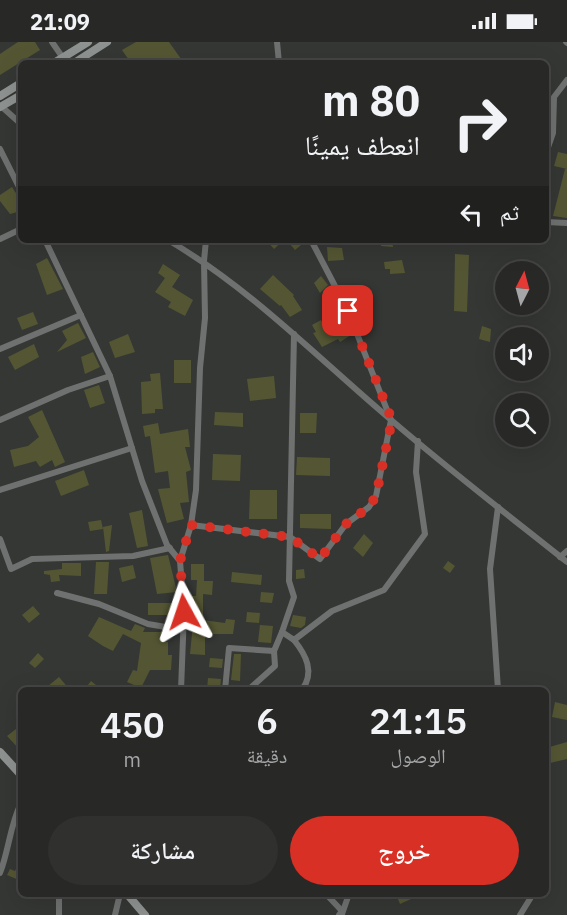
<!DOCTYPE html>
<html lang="ar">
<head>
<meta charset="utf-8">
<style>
  :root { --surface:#282927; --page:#30312f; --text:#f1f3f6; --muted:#a5a6a7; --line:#444544; --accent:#d93025 }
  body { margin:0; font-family:"IBM Plex Sans","Noto Naskh Arabic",sans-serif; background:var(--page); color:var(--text); direction:rtl; height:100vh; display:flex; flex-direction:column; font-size:22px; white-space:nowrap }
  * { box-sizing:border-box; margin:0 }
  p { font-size:20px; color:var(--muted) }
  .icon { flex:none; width:33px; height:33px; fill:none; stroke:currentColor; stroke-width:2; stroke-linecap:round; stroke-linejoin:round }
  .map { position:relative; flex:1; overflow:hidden; direction:ltr }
  .details { position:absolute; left:18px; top:645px; width:531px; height:210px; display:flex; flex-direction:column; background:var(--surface); border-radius:9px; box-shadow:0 6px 24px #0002,0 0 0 2px var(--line); direction:rtl }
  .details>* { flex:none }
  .hud { position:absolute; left:18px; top:18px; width:531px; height:183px; border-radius:9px; box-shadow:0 6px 24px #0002,0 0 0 2px var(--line); direction:rtl; background:#282927; color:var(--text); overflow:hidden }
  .needle { width:39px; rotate:6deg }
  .controls { position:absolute; left:495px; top:219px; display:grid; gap:12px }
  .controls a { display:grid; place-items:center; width:54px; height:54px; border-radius:50%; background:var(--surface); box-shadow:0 6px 24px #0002,0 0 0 2px var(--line); font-size:30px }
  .pin { position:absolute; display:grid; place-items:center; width:51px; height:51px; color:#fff; margin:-26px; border-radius:12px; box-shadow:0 3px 9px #0006 }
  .me { position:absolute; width:66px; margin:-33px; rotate:355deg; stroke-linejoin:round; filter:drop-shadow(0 0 4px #0008) }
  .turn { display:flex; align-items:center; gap:21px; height:126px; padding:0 30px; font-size:27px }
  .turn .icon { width:78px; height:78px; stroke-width:2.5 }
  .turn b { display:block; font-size:42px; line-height:51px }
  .then { display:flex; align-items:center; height:57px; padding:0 30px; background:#0003; gap:12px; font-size:22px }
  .eta { display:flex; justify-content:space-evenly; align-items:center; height:102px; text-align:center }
  .eta b { font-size:36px; font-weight:600; line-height:42px }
  .cta { display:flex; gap:12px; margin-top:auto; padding:12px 30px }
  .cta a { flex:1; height:69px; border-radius:36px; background:var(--accent); color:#fff; font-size:24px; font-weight:600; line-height:69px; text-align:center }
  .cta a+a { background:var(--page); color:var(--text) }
  .status { display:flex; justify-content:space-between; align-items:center; height:42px; padding:0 30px; background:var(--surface); direction:ltr }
  .status svg { height:16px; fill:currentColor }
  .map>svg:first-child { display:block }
  .building { fill:#545633 }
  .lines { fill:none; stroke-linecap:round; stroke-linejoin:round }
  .street { stroke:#6f7170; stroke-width:6 }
  .secondary { stroke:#8e9290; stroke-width:8 }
  .route { stroke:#d93025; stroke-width:10; stroke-dasharray:0 18 }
</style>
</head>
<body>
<div class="status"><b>21:09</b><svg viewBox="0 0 49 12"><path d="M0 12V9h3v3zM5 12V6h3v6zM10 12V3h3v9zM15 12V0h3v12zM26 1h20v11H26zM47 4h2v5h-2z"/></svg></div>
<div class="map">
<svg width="567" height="873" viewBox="0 0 567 873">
  <rect width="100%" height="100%" fill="#353734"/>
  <g class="building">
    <polygon points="18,0 35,0 40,8 0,33 0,12"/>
    <polygon points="136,0 169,0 184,21 131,21 122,8"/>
    <polygon points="558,110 567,112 567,127 554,124"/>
    <polygon points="565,127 567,127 567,176 553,174"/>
    <polygon points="12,145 21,159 21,169 10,172 0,159 0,153"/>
    <polygon points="266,198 284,198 274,207"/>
    <polygon points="292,198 306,198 306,199 295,208 289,201"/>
    <polygon points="380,198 392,198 393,205 381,204"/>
    <polygon points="327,205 342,206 344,218 328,219"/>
    <polygon points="455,212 469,213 467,270 454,269"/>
    <polygon points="47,216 63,247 47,253 36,222"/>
    <polygon points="402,218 405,231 390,232 390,227 385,227 384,220"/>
    <polygon points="163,222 180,233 172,245 193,258 185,274 168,265 171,260 155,250 165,236 158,231"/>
    <polygon points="273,233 294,253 293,254 302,268 290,275 281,263 280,264 260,247"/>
    <polygon points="321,234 328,243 320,251 314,241"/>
    <polygon points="334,254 340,265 330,271 323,260"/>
    <polygon points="33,270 38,282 22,288 17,276"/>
    <polygon points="321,278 330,293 346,282 351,293 340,300 338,297 322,305 313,291 316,290 312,283"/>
    <polygon points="78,281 86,296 57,310 67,298 62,289"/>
    <polygon points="482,284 491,287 490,300 479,297"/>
    <polygon points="128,292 135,310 115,316 109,300"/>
    <polygon points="34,302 39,315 15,328 8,315"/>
    <polygon points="93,310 100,325 85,332 81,315"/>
    <rect x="174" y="318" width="17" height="23"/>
    <polygon points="160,331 163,367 155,367 155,371 142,372 141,340 151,339 150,332"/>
    <polygon points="274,334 276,356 250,359 247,337"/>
    <polygon points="99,343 105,361 90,366 84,348"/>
    <polygon points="42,368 65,420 55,425 52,418 40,425 36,419 14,425 10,408 28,404 39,395 28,375"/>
    <polygon points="215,370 243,371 243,385 214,383"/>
    <polygon points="300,371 317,371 316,391 300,391"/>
    <polygon points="158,381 160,392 188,387 190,405 185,405 191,428 186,430 189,460 180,461 184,477 167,481 158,447 170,446 168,429 155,431 150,394 145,395 143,384"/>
    <polygon points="213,412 241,413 240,439 212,438"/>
    <polygon points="297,415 330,416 330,434 296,433"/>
    <polygon points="84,428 89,443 61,454 55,439"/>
    <polygon points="250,448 277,448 277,477 249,477"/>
    <polygon points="142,468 148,504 137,506 129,471"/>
    <polygon points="300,472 331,472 331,487 300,486"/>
    <polygon points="101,478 103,487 90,489 88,480"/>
    <polygon points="112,483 109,509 106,510 103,485"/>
    <polygon points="364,492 373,501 363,515 353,506"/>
    <polygon points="168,513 177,550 157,552 150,516"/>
    <polygon points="448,519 455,524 450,531 443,526"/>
    <polygon points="96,520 109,520 107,552 94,552"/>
    <polygon points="62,521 81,521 81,534 59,533 60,539 51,540 50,533 44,532 44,529 62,527"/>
    <polygon points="191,522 204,522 204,539 213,539 212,553 203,552 203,578 225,581 226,577 235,578 233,592 210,592 209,595 205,595 205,613 190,612 194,572 192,572 192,554 196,554 197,538 191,538"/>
    <polygon points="133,523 136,536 122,540 119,526"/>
    <polygon points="304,527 305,536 296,537 296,528"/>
    <polygon points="232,530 262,533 261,543 231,540"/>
    <polygon points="261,550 274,551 272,561 260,560"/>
    <rect x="148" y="561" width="23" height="12"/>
    <polygon points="33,564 40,572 29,581 22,573"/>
    <polygon points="247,570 260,571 259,581 246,580"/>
    <polygon points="293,573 306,575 305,583 301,586 290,584"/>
    <polygon points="99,575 131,589 135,582 145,586 143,590 163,590 162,600 168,600 168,613 172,613 171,628 150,628 141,646 127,640 133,628 137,629 141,601 123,592 113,609 103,604 88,594"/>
    <polygon points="260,583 273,584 271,601 258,600"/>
    <polygon points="38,611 44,617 35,626 29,621"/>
    <polygon points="234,612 241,612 240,639 231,638"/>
    <polygon points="210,616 223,617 222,626 209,625"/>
    <polygon points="59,635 70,648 51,648 48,644"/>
    <polygon points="208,636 221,637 220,648 207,648"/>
    <polygon points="91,639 102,648 84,648"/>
    <polygon points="555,660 567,663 567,678 552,675"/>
    <polygon points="16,687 21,694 21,709 7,694"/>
    <polygon points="567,700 567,717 546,722 546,706"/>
    <polygon points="21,816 21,839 7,833 10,827 15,829"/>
    <polygon points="396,852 422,852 400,862"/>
  </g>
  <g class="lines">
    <g class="street">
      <polyline points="52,0 63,16"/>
      <polyline points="277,0 279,21"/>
      <polyline points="566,0 567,1"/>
      <polyline points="1,64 21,82"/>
      <polyline points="0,107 21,149"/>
      <polyline points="546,111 553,91 554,55 567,38"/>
      <polyline points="546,180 567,181"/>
      <polyline points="0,197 21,187"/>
      <polyline points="45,198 110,334 142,439 167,503 180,519 184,570 181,648"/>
      <path d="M168 198C250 246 318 316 390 377 448 427 508 473 567 520"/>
      <polyline points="294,292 289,539 294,555 282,590 294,598 332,569 384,548 425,492 416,430 418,399"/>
      <polyline points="0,307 81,273"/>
      <polyline points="0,378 68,348 110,334"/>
      <polyline points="0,448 132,406"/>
      <polyline points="498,465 490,527 498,648"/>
      <polyline points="191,483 290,495 320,517 346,482 369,465 376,454 391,378 348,269 311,198"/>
      <polyline points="0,497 11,527 32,517 133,514 170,506"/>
      <polyline points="560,515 567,509"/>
      <polyline points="180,519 191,483 196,448 200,326 205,276 204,219 206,198"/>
      <polyline points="57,551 99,562 148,582 183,588"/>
      <path d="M294 598C306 613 315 630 302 648"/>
      <polyline points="225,648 229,606 274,609"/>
      <polyline points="248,648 275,624 274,609 282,590"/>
      <path d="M0 831C9 808 10 783 21 761"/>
      <polyline points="326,852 342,869 339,873"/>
      <polyline points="342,872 349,852"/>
      <polyline points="59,873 59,852"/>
      <polyline points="115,873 120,852"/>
      <polyline points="520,873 533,852"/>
    </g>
    <g class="secondary">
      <polyline points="54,21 88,0"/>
      <polyline points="74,21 107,0"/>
      <polyline points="0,54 21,41"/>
      <polyline points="0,65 21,53"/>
      <polyline points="0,710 21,733"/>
      <polyline points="127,852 145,873"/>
    </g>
  </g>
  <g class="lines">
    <polyline class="route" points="184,570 180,519 191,483 290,495 320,517 346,482 369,465 376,454 392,378 348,269"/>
  </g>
</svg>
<div class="controls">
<a><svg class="needle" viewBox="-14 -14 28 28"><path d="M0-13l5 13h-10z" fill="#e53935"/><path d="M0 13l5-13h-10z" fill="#a5a6a7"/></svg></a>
<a><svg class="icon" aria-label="sound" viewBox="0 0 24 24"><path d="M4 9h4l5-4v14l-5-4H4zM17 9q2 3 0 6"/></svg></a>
<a><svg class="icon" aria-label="search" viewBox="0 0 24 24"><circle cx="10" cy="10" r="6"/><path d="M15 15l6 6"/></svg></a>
</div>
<div class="pin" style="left:348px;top:269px;background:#d93025"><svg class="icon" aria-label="arrive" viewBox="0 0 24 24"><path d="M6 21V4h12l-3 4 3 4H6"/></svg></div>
<svg class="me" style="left:184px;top:570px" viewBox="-20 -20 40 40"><path d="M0-17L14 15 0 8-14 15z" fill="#d93025" stroke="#fff" stroke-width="4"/></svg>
<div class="hud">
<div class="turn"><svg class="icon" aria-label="right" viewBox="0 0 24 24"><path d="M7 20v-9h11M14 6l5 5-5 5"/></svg><div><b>80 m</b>انعطف يمينًا</div></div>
<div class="then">ثم<svg class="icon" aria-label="left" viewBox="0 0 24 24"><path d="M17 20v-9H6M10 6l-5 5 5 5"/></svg></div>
</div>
<section class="details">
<div class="eta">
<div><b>21:15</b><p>الوصول</p></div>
<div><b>6</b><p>دقيقة</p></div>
<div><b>450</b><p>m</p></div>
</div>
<div class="cta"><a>خروج</a><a>مشاركة</a></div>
</section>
</div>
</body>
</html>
